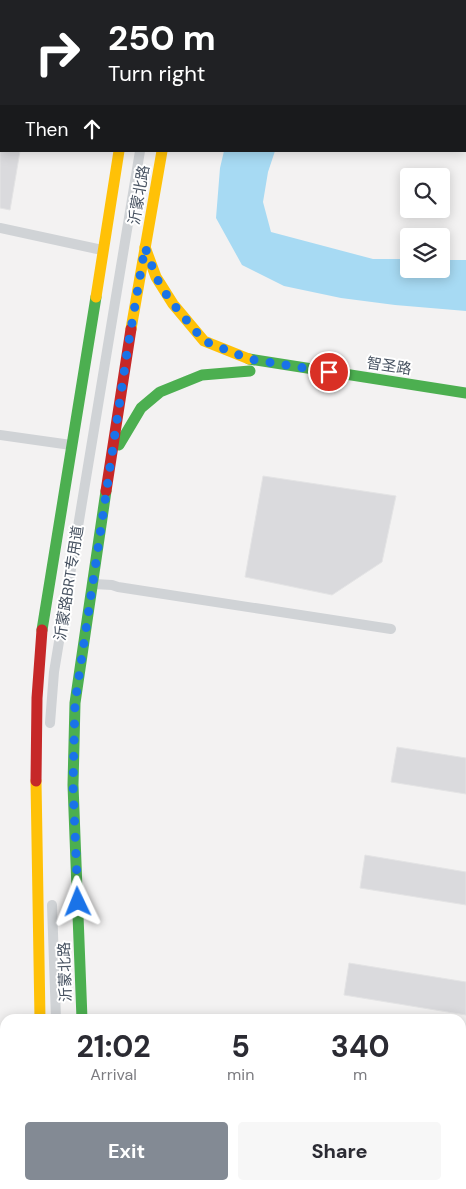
<!DOCTYPE html>
<html lang="en">
<head>
<meta charset="utf-8">
<style>
  :root { --surface:#fff; --page:#f7f7f7; --text:#2b2b33; --muted:#7c7c81; --accent:#838a94 }
  body { margin:0; font-family:"DM Sans","Noto Sans SC",sans-serif; background:var(--page); color:var(--text); height:100vh; display:flex; flex-direction:column; font-size:19px; white-space:nowrap }
  * { box-sizing:border-box; margin:0 }
  p { font-size:16px; color:var(--muted) }
  .icon { flex:none; width:28px; height:28px; fill:none; stroke:currentColor; stroke-width:2; stroke-linecap:round; stroke-linejoin:round }
  .map { position:relative; flex:1; overflow:hidden }
  .sheet { position:absolute; left:0px; top:1014px; width:466px; height:176px; display:flex; flex-direction:column; background:var(--surface); border-radius:15px 15px 0 0; box-shadow:0 2px 12px #0003 }
  .sheet>* { flex:none }
  .top-card { position:absolute; left:0px; top:0px; width:466px; height:152px; box-shadow:0 2px 12px #0003; background:#202124; color:#fff; overflow:hidden }
  .controls { position:absolute; left:400px; top:168px; display:grid; gap:10px }
  .controls a { display:grid; place-items:center; width:50px; height:50px; border-radius:5px; background:var(--surface); box-shadow:0 2px 12px #0003; font-size:25px }
  .pin { position:absolute; display:grid; place-items:center; width:42px; height:42px; color:#fff; margin:-21px; border:2px solid #fff; border-radius:50%; box-shadow:0 1px 5px #0007 }
  .me { position:absolute; width:55px; margin:-28px; rotate:358deg; stroke-linejoin:round; filter:drop-shadow(0 0 4px #0008) }
  .turn { display:flex; align-items:center; gap:18px; height:105px; padding:0 25px; font-size:22px }
  .turn .icon { width:65px; height:65px; stroke-width:2.5 }
  .turn b { display:block; font-size:35px; line-height:42px }
  .then { display:flex; align-items:center; height:48px; padding:0 25px; background:#0003; gap:10px; font-size:19px }
  .eta { display:flex; justify-content:space-evenly; align-items:center; height:85px; text-align:center }
  .eta b { font-size:30px; font-weight:700; line-height:35px }
  .button { display:flex; gap:10px; margin-top:auto; padding:10px 25px }
  .button a { flex:1; height:58px; border-radius:5px; background:var(--accent); color:#fff; font-size:20px; font-weight:700; line-height:58px; text-align:center }
  .button a+a { background:var(--page); color:var(--text) }
  .map>svg:first-child { display:block }
  .water { fill:#a7daf3 }
  .building { fill:#dadadd; stroke:#e4e4e5 }
  .lines { fill:none; stroke-linecap:round; stroke-linejoin:round }
  .lane { stroke:#d0d3d6; stroke-width:10 }
  .fast { stroke:#4caf50; stroke-width:11 }
  .slow { stroke:#ffc107; stroke-width:11 }
  .jam { stroke:#c62828; stroke-width:11 }
  .route { stroke:#1a73e8; stroke-width:9; stroke-dasharray:0 16.2 }
  .labels { text-anchor:middle; dominant-baseline:central; stroke-width:4; stroke-linejoin:round; paint-order:stroke }
  .street-label { font-size:15px; fill:#475261; stroke:#fff }
</style>
</head>
<body>
<div class="map">
<svg width="466" height="1189" viewBox="0 0 466 1189">
  <rect width="100%" height="100%" fill="#f3f2f2"/>
  <polygon class="water" points="224,151 275,151 268,172 263,202 271,232 373,259 409,259 409,269 441,269 441,260 466,260 466,311 395,305 341,298 284,286 242,265 216,218 220,168"/>
  <g class="building">
    <polygon points="0,0 46,0 46,1 1,1 1,151 20,151 10,210 0,208"/>
    <polygon points="263,476 396,496 382,562 332,595 245,577"/>
    <polygon points="397,747 466,758 466,794 391,782"/>
    <polygon points="365,855 466,872 466,905 360,888"/>
    <polygon points="349,963 466,982 466,1015 344,995"/>
    <polygon points="461,1096 466,1097 466,1132 461,1132"/>
  </g>
  <g class="lines">
    <g class="lane">
      <polyline points="164,1 164,0"/>
      <polyline points="0,228 102,250"/>
      <polyline points="0,435 71,445"/>
      <polyline points="94,584 112,585 118,587 391,629"/>
      <polyline points="50,723 54,672 140,151"/>
      <polyline points="52,905 56,1019"/>
      <polyline points="0,1044 5,1043"/>
      <polyline points="61,1185 61,1189"/>
      <polyline points="195,1185 196,1189"/>
    </g>
    <g class="fast">
      <polyline points="143,0 143,1"/>
      <polyline points="249,359 466,393"/>
      <polyline points="119,445 141,408 160,392 202,375 250,371"/>
      <polyline points="42,630 96,297"/>
      <polyline points="82,1019 73,785 75,703 106,491"/>
      <polyline points="45,1185 45,1189"/>
      <polyline points="90,1185 90,1189"/>
    </g>
    <g class="slow">
      <polyline points="145,247 156,277 173,304 204,341 249,359"/>
      <polyline points="96,297 119,151"/>
      <polyline points="131,329 162,151"/>
      <polyline points="36,781 40,1019"/>
    </g>
    <g class="jam">
      <polyline points="187,1 188,0"/>
      <polyline points="106,491 131,329"/>
      <polyline points="36,781 37,698 42,630"/>
    </g>
  </g>
  <g class="lines">
    <polyline class="route" points="78,902 73,785 75,703 128,346 145,247 156,277 166,294 173,304 204,341 249,359 329,372"/>
  </g>
  <g class="labels">
    <g class="street-label">
      <text transform="translate(139 195) rotate(-80)">沂蒙北路</text>
      <text transform="translate(389 366) rotate(9)">智圣路</text>
      <text transform="translate(69 583) rotate(-81)">沂蒙路BRT专用道</text>
      <text transform="translate(65 972) rotate(-92)">沂蒙北路</text>
    </g>
  </g>
</svg>
<div class="controls">
<a><svg class="icon" aria-label="search" viewBox="0 0 24 24"><circle cx="10" cy="10" r="6"/><path d="M15 15l6 6"/></svg></a>
<a><svg class="icon" aria-label="layers" viewBox="0 0 24 24"><path d="M12 4l9 5-9 5-9-5zM3 14l9 5 9-5"/></svg></a>
</div>
<div class="pin" style="left:329px;top:372px;background:#d93025"><svg class="icon" aria-label="arrive" viewBox="0 0 24 24"><path d="M6 21V4h12l-3 4 3 4H6"/></svg></div>
<svg class="me" style="left:78px;top:902px" viewBox="-20 -20 40 40"><path d="M0-17L14 15 0 8-14 15z" fill="#1a73e8" stroke="#fff" stroke-width="4"/></svg>
<div class="top-card">
<div class="turn"><svg class="icon" aria-label="right" viewBox="0 0 24 24"><path d="M7 20v-9h11M14 6l5 5-5 5"/></svg><div><b>250 m</b>Turn right</div></div>
<div class="then">Then<svg class="icon" aria-label="ahead" viewBox="0 0 24 24"><path d="M12 20V5M6 11l6-6 6 6"/></svg></div>
</div>
<section class="sheet">
<div class="eta">
<div><b>21:02</b><p>Arrival</p></div>
<div><b>5</b><p>min</p></div>
<div><b>340</b><p>m</p></div>
</div>
<div class="button"><a>Exit</a><a>Share</a></div>
</section>
</div>
</body>
</html>
